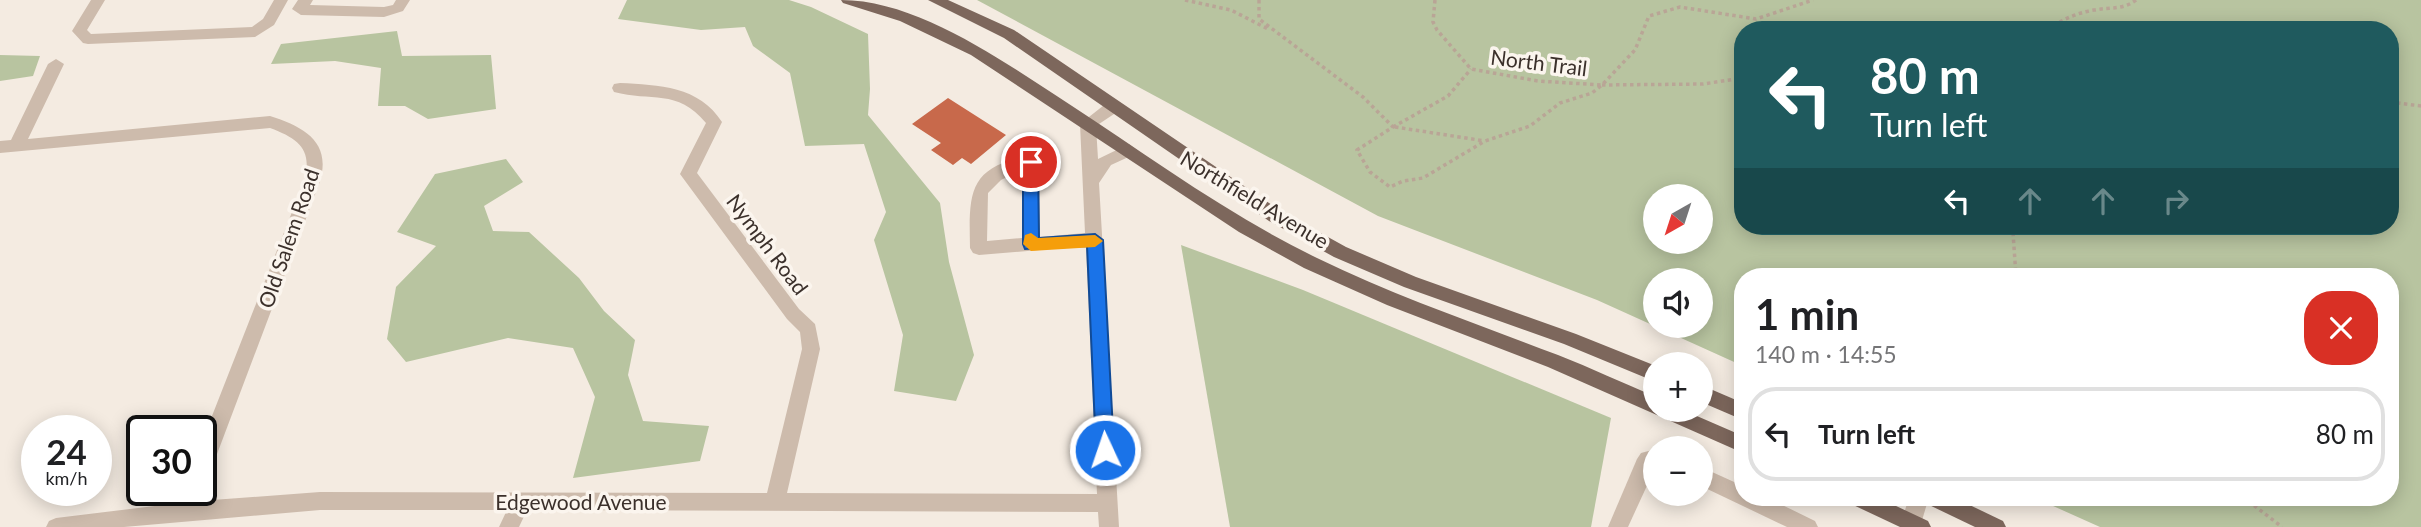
<!DOCTYPE html>
<html lang="en">
<head>
<meta charset="utf-8">
<style>
  :root { --surface:#fff; --page:#f2f2f2; --text:#202124; --muted:#757577; --line:#e0e0e0 }
  body { margin:0; font-family:Lato,sans-serif; background:var(--page); color:var(--text); height:100vh; display:flex; flex-direction:column; font-size:26px; white-space:nowrap }
  * { box-sizing:border-box; margin:0 }
  p { font-size:23px; color:var(--muted) }
  .icon { flex:none; width:38px; height:38px; fill:none; stroke:currentColor; stroke-width:2; stroke-linecap:round; stroke-linejoin:round }
  .map { position:relative; flex:1; overflow:hidden }
  .side { position:absolute; left:1734px; top:268px; width:665px; height:238px; display:flex; flex-direction:column; background:var(--surface); border-radius:28px; box-shadow:0 4px 18px #0003 }
  .side>* { flex:none }
  .hud { position:absolute; left:1734px; top:21px; width:665px; height:214px; border-radius:28px; box-shadow:0 4px 18px #0003; background:#1f5a5e; color:#fff; overflow:hidden }
  .needle { width:46px; rotate:219deg }
  .controls { position:absolute; left:1643px; top:184px; display:grid; gap:14px }
  .controls a { display:grid; place-items:center; width:70px; height:70px; border-radius:50%; background:var(--surface); box-shadow:0 4px 18px #0003; font-size:35px }
  .speed { position:absolute; left:21px; top:415px; display:flex; gap:14px; font-size:35px; font-weight:700; text-align:center }
  .speed>* { display:grid; place-content:center; width:91px; height:91px; border-radius:50%; background:var(--surface); box-shadow:0 4px 18px #0003; line-height:1 }
  .speed small { font-size:18px; font-weight:400 }
  .speed .limit { border:4px solid #111; border-radius:10px; background:#fff; color:#111 }
  .pin { position:absolute; display:grid; place-items:center; width:60px; height:60px; color:#fff; margin:-30px; border:4px solid #fff; border-radius:50%; box-shadow:0 2px 7px #0007 }
  .me { position:absolute; width:77px; margin:-38px; rotate:357deg; stroke-linejoin:round; filter:drop-shadow(0 0 5px #0008) }
  .turn { display:flex; align-items:center; gap:24px; height:147px; padding:0 21px; font-size:32px }
  .turn .icon { width:91px; height:91px; stroke-width:2.5 }
  .turn b { display:block; font-size:49px; line-height:60px }
  .lanes { display:flex; align-items:center; height:66px; padding:0 21px; background:#0003; justify-content:center; gap:35px; direction:ltr }
  .lanes .off { opacity:.35 }
  .round { display:grid; place-items:center; flex:none; width:74px; height:74px; border-radius:28px; background:var(--page) }
  .head { display:flex; align-items:center; justify-content:space-between; height:119px; padding:0 21px }
  h1 { font-size:42px; font-weight:700; line-height:52px }
  ul { padding:0; list-style:none }
  li { display:flex; align-items:center; gap:21px; height:94px; margin:0 14px 10px; padding:0 7px; border:4px solid var(--line); border-radius:28px }
  li div { flex:1 }
  li b { display:block; font-size:26px }
  li em { font-style:normal }
  .map>svg:first-child { display:block }
  .green { fill:#b8c4a0; fill-rule:evenodd }
  .building { fill:#c8694b }
  .lines { fill:none; stroke-linecap:round; stroke-linejoin:round }
  .path { stroke:#b9a596; stroke-width:3.5; stroke-dasharray:3.5 3.5; stroke-linecap:butt }
  .minor { fill:#cdbbac; fill-rule:evenodd }
  .major { fill:#7d675c; fill-rule:evenodd }
  .route { fill:#1a73e8; stroke:#114b97; stroke-width:2 }
  .slow { fill:#f59e0b }
  .labels { text-anchor:middle; dominant-baseline:central; stroke-width:7; stroke-linejoin:round; paint-order:stroke }
  .street-label { font-size:21px; fill:#3b302b; stroke:#fbf5ee }
</style>
</head>
<body>
<div class="map">
<svg width="2421" height="527" viewBox="0 0 2421 527">
  <rect width="100%" height="100%" fill="#f4ebe1"/>
  <g class="green">
    <polygon points="627,0 789,0 811,7 868,34 870,89 868,115 940,203 949,262 974,355 956,401 894,391 903,335 874,240 886,212 864,144 805,146 790,73 753,46 745,27 701,30 618,19"/>
    <path d="M977 0H2421V527H2100L2033 497H2390V276H1743V366L1597 300 1378 216ZM1743 30H2390V226H1743ZM1701 196V242H1656V196ZM1701 280V326H1656V280Z"/>
    <polygon points="397,31 402,56 491,55 496,109 428,119 405,106 378,106 381,68 335,61 271,64 281,44"/>
    <polygon points="0,55 40,56 33,76 0,81"/>
    <polygon points="506,159 523,182 484,206 493,231 529,232 579,278 604,311 635,340 628,375 643,421 709,426 700,461 573,478 595,397 573,348 508,338 406,362 387,339 396,287 436,246 397,232 435,174"/>
    <polygon points="1181,245 1303,290 1611,418 1591,527 1230,527"/>
  </g>
  <polygon class="building" points="948,98 1006,135 971,164 962,158 953,165 931,150 941,143 912,124"/>
  <g class="lines">
    <g class="path">
      <polyline points="1185,0 1231,10 1268,29"/>
      <polyline points="1259,0 1259,19 1363,97 1393,127 1357,150 1370,172 1390,187 1403,181 1423,178 1485,141 1530,126 1560,103 1592,93 1602,85"/>
      <polyline points="1435,0 1433,22 1437,30 1471,69 1538,81 1602,85 1635,50 1649,16 1680,7 1756,19 1813,0"/>
      <path d="M2048 30C2062 19 2077 13 2094 10 2110 7 2123 10 2136 0"/>
      <polyline points="1602,85 1703,84 1743,78"/>
      <polyline points="2390,102 2421,106"/>
      <polyline points="1393,127 1448,96 1471,69"/>
      <polyline points="1395,127 1485,141"/>
      <polyline points="2015,226 2013,233 2016,276"/>
      <polyline points="2243,497 2282,527"/>
    </g>
    <g class="minor">
      <polygon points="91,0 105,0 87,30 91,34 252,27 263,19 274,0 288,0 274,25 255,37 88,44 83,43 72,31"/>
      <polygon points="298,0 313,0 310,5 384,7 393,5 396,0 410,0 403,11 384,17 301,15 292,9"/>
      <path d="M56 59 64 64 28 139 270 116C305 127 333 143 319 184L211 470 208 476 201 479V444L303 184C314 151 300 139 270 128L0 153V141L11 140 48 64Z"/>
      <path d="M620 83C659 85 699 86 722 122L697 173 799 309 815 324 820 349 787 493 1097 494 1086 246 979 255 973 253 970 248C969 194 967 166 1031 156L1039 162 1040 237 1085 233 1080 124 1108 102H1120L1122 106 1120 110 1096 126 1098 159 1129 144 1137 150 1135 154 1111 165 1099 183 1119 527H1099L1098 512 527 510 519 527H499L507 510H320L124 527H46L49 521 56 518 179 503 184 490H201V484L204 490 199 501 320 492 767 493 802 349 800 332 787 319 680 174 706 123C677 88 651 102 614 92L612 88 614 84ZM1023 169 1022 238 987 241 988 193 1001 180Z"/>
      <polygon points="1656,449 1656,466 1628,527 1608,527 1637,459 1641,453"/>
      <polygon points="1701,467 1743,486 1743,497 1766,497 1815,521 1818,527 1787,527 1701,486"/>
      <polygon points="1909,497 1929,497 1920,527 1900,527"/>
    </g>
    <g class="major">
      <path d="M841 0C919 0 1005 63 1069 104 1150 157 1230 216 1317 258 1395 296 1477 324 1558 355 1591 368 1623 383 1656 397V410H1683L1743 436V453L1548 367 1387 305 1304 268 1239 232 971 55 900 21 843 3Z"/>
      <polygon points="928,0 948,0 1014,30 1281,211 1346,247 1416,277 1576,334 1656,366 1656,382 1564,344 1404,287 1334,257 1269,221 1004,38"/>
      <polygon points="1701,385 1743,403 1743,420 1701,402"/>
      <polygon points="1846,497 1877,497 1928,521 1931,527 1900,527 1849,503"/>
      <polygon points="1922,497 1953,497 2003,521 2006,527 1975,527 1925,503"/>
    </g>
  </g>
  <polygon class="route" points="1031,157 1038,162 1039,238 1095,234 1103,240 1114,450 1112,456 1105,458 1099,456 1096,450 1087,246 1025,249 1023,244 1023,162"/>
  <polygon class="slow" points="1031,233 1038,238 1095,235 1103,241 1095,247 1031,251 1023,244 1025,235"/>
  <g class="labels">
    <g class="street-label">
      <text transform="translate(1539 62) rotate(7)">North Trail</text>
      <text transform="translate(1255 199) rotate(31)">Northfield Avenue</text>
      <text transform="translate(288 238) rotate(-71)">Old Salem Road</text>
      <text transform="translate(768 244) rotate(53)">Nymph Road</text>
      <text x="581" y="501">Edgewood Avenue</text>
    </g>
  </g>
</svg>
<div class="controls">
<a><svg class="needle" viewBox="-14 -14 28 28"><path d="M0-13l5 13h-10z" fill="#e53935"/><path d="M0 13l5-13h-10z" fill="#757577"/></svg></a>
<a><svg class="icon" aria-label="sound" viewBox="0 0 24 24"><path d="M4 9h4l5-4v14l-5-4H4zM17 9q2 3 0 6"/></svg></a>
<a>+</a>
<a>−</a>
</div>
<div class="speed"><div>24<small>km/h</small></div><div class="limit">30</div></div>
<div class="pin" style="left:1031px;top:162px;background:#d93025"><svg class="icon" aria-label="arrive" viewBox="0 0 24 24"><path d="M6 21V4h12l-3 4 3 4H6"/></svg></div>
<svg class="me" style="left:1105px;top:450px" viewBox="-20 -20 40 40"><circle r="17" fill="#1a73e8" stroke="#fff" stroke-width="3"/><path d="M0-11L8 9 0 5-8 9z" fill="#fff"/></svg>
<div class="hud">
<div class="turn"><svg class="icon" aria-label="left" viewBox="0 0 24 24"><path d="M17 20v-9H6M10 6l-5 5 5 5"/></svg><div><b>80 m</b>Turn left</div></div>
<div class="lanes"><svg class="icon" aria-label="left" viewBox="0 0 24 24"><path d="M17 20v-9H6M10 6l-5 5 5 5"/></svg><svg class="icon off" aria-label="ahead" viewBox="0 0 24 24"><path d="M12 20V5M6 11l6-6 6 6"/></svg><svg class="icon off" aria-label="ahead" viewBox="0 0 24 24"><path d="M12 20V5M6 11l6-6 6 6"/></svg><svg class="icon off" aria-label="right" viewBox="0 0 24 24"><path d="M7 20v-9h11M14 6l5 5-5 5"/></svg></div>
</div>
<section class="side">
<div class="head"><div><h1>1 min</h1><p>140 m · 14:55</p></div><a class="round" style="background:#d93025;color:#fff"><svg class="icon" aria-label="close" viewBox="0 0 24 24"><path d="M6 6l12 12M18 6L6 18"/></svg></a></div>
<ul>
<li><svg class="icon" aria-label="left" viewBox="0 0 24 24"><path d="M17 20v-9H6M10 6l-5 5 5 5"/></svg><div><b>Turn left</b></div><em>80 m</em></li>
</ul>
</section>
</div>
</body>
</html>
